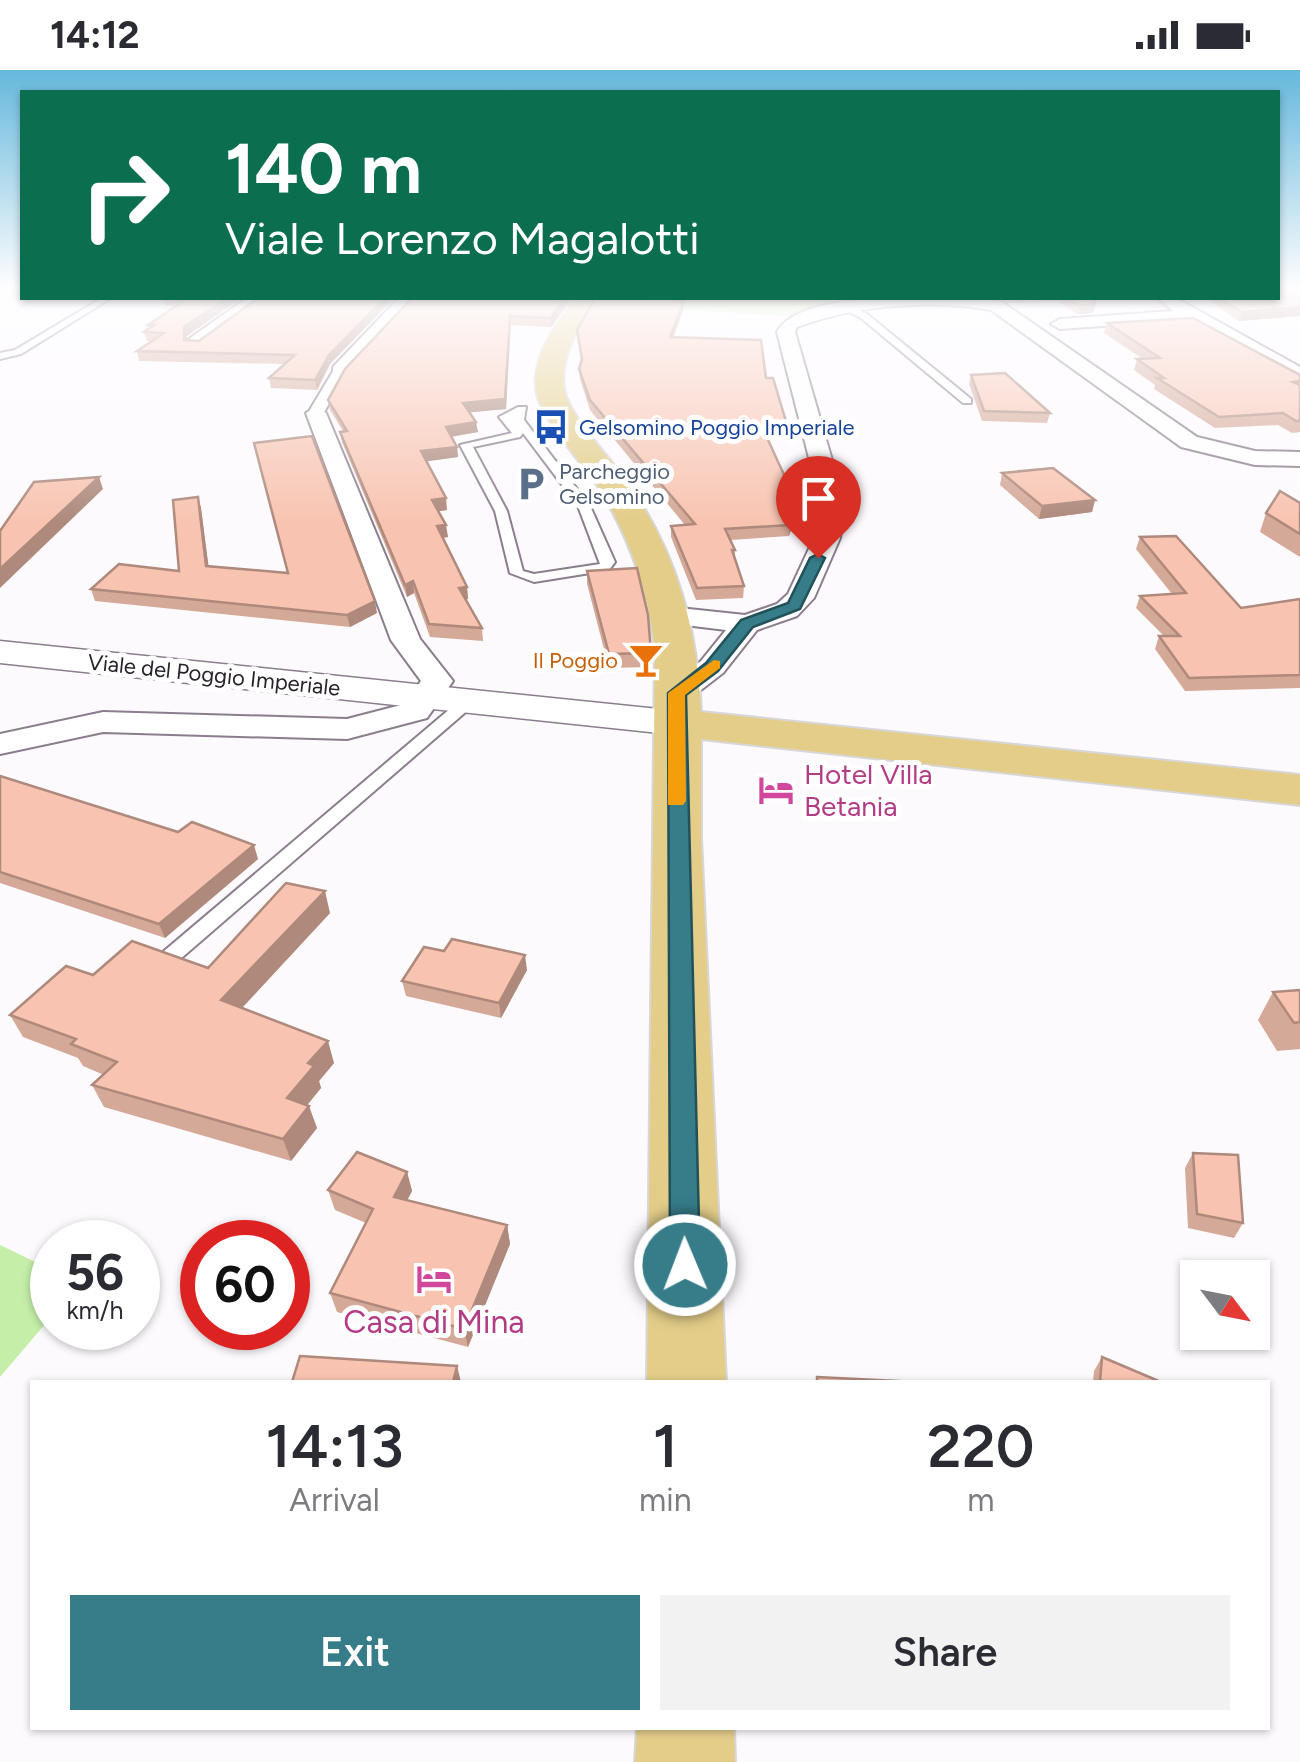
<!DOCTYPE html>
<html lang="en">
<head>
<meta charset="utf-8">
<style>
  :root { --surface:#fff; --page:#f2f2f3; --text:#2b2b33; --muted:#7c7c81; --accent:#367c89 }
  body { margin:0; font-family:Figtree,sans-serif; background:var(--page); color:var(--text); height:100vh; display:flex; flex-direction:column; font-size:38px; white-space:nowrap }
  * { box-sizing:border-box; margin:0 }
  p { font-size:32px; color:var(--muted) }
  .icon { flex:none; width:55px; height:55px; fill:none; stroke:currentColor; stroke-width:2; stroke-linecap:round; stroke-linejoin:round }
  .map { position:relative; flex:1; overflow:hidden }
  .side { position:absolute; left:30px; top:1310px; width:1240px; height:350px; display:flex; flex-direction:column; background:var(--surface); border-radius:0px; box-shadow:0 2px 8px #0004 }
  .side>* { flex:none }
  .hud { position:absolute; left:20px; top:20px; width:1260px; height:210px; border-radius:0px; box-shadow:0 2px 8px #0004; background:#0b6e4f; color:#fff; overflow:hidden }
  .needle { width:65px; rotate:122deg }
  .controls { position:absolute; left:1180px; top:1190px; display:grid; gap:20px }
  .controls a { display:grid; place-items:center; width:90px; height:90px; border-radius:0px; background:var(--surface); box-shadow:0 2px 8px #0004; font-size:50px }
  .speed { position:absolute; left:30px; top:1150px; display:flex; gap:20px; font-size:50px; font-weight:700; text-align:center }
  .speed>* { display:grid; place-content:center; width:130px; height:130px; border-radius:50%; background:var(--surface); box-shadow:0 2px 8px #0004; line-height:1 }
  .speed small { font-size:25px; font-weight:400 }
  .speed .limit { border:15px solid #d22; background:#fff; color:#111 }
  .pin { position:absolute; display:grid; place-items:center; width:85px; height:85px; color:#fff; margin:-102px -42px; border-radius:50% 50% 50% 0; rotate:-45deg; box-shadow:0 0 10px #0007 }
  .pin .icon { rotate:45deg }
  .me { position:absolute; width:110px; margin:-55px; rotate:359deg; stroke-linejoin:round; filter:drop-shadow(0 0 8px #0008) }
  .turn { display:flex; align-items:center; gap:35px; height:210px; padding:0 40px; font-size:45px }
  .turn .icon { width:130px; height:130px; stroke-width:2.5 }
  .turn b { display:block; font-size:70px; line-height:85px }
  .eta { display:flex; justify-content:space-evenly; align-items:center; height:170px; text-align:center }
  .eta b { font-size:60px; font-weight:600; line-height:70px }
  .button { display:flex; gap:20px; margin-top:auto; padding:20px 40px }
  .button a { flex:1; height:115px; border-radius:0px; background:var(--accent); color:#fff; font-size:40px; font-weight:600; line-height:115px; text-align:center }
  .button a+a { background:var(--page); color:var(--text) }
  .status { display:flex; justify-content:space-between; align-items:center; height:70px; padding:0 50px; background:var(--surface); direction:ltr }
  .status svg { height:28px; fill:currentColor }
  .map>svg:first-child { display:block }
  .green { fill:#c5efa9 }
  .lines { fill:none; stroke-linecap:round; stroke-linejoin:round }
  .service-casing { stroke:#8b7d8d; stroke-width:4 }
  .pedestrian-casing { stroke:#8b7d8d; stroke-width:4 }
  .minor-casing { stroke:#8b7d8d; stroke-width:4 }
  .tertiary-casing { stroke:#8b7d8d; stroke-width:3 }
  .primary-casing { stroke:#d8d7d8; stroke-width:4 }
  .service { fill:#fff; fill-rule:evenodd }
  .pedestrian { fill:#fff; fill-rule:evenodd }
  .minor { fill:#fff; fill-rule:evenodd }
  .tertiary { fill:#fff; fill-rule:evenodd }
  .primary { fill:#e3cd89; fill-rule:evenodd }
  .wall { fill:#d5a998 }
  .shaded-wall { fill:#ae897c }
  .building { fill:#f8c4b1; stroke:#ae897c; stroke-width:2.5 }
  .route { fill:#367c89; stroke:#235159; stroke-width:2.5 }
  .slow { fill:#f59e0b }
  .labels { text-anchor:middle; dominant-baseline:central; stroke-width:10; stroke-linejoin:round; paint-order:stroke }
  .far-transit-label { font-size:22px; fill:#164399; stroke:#fff; text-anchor:start }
  .far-service-label { font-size:22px; fill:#4e5e75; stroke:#fff; text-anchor:start }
  .far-food-label { font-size:22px; fill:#c56008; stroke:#fff; text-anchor:end }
  .far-street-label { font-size:22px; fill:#282229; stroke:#fff }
  .hotel-label { font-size:28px; fill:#b23c85; stroke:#fff; text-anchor:start }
  .near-hotel-label { font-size:32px; fill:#b23c85; stroke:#fff }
</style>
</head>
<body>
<div class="status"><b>14:12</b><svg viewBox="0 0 49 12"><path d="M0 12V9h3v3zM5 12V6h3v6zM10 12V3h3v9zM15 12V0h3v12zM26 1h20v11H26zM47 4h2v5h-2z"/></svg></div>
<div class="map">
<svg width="1300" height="1692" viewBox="0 0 1300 1692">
  <rect width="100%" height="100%" fill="#fdfafe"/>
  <g class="green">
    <polygon points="669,228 845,228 845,236 815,238 789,246 679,239 682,228"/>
    <polygon points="0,1175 52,1200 52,1246 0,1307"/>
  </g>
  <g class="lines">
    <defs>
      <g id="service">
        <polygon points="102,228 111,228 21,284 0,289 0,283 15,280"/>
        <polygon points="847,234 867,244 971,329 971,333 963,333 861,248 844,239"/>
        <path d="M518 337H526L524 350 590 436 615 492 609 500 534 512 510 503 495 441 460 375 512 363 499 347ZM523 363 578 436 600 494 534 504 523 501 507 441 473 377 520 367Z"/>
        <polygon points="470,625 476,627 476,633 171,897 157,897 154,892 157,887 464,627"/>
      </g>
      <polygon id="pedestrian" points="335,298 347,301 322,346 310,346 308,343"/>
      <g id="minor">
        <polygon points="247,228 265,228 201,277 189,277 189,269"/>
        <polygon points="399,228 416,228 347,305 333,305 333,297"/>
        <path d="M907 228H976L1002 232 1197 367 1255 381 1300 382V396L1255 395 1181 377 991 240C930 229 855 235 797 257L795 262 845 435 840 468 814 528 797 546 757 560 723 603 688 630H666L661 623 701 591 726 560 660 552 656 546 660 540 670 537 745 545 777 534 788 524 814 468 821 435 777 262C794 230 874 228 907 228Z"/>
        <polygon points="1158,228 1176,228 1300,297 1300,311 1187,250 1060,259 1051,254 1060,249 1173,241"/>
        <polygon points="316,337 326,343 420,569 453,611 427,648 347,669 103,662 0,684 0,664 103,642 347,649 405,634 421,611 391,570 306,343"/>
      </g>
      <polygon id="tertiary" points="0,571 678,641 692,645 697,653 692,661 678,665 0,593"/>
      <g id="primary">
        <path d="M574 228H596C580 256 559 286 564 319 568 345 612 390 628 413 677 484 697 557 701 642L1300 705V735L701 669V767L726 1312H647L655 579C648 521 631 471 601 421 584 395 538 346 536 318 533 284 557 255 574 228Z"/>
        <polygon points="637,1658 734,1658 735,1692 635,1692"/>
      </g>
    </defs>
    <use href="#service" class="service-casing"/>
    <use href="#pedestrian" class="pedestrian-casing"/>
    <use href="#minor" class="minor-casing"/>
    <use href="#tertiary" class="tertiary-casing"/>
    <use href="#primary" class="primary-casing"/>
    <use href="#service" class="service"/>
    <use href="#pedestrian" class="pedestrian"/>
    <use href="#minor" class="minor"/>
    <use href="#tertiary" class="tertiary"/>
    <use href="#primary" class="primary"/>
  </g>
  <g class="wall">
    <polygon points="1300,217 1300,246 1239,251 1205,228 1278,228"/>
    <polygon points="163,228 241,228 187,266 187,270 199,271 258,228 394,228 330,294 317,320 271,318 269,308 285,294 139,291 137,281 151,271 147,271 144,262 149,259 148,255 176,236 165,236"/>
    <polygon points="412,228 572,228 551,257 511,255 506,339 470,342 478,362 452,367 457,377 458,387 426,391 447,440 438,441 448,467 443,468 467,517 468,529 465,530 482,558 483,571 430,567 414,523 407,527 342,372 340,362 343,361 330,340 328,330"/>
    <polygon points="595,228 644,228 643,229 683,240 673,267 766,308 788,358 787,369 768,369 796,444 789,466 731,470 735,480 735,489 744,516 743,528 696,530 671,467 671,456 685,455 590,340 580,309 579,299 581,291 577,260"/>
    <polygon points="989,228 1094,228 1095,234 1093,243 1077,244 1057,231 1010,233"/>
    <polygon points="1107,253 1300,305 1300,362 1292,363 1278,355 1215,358 1154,319 1155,315 1134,300 1137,289 1143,289 1104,263"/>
    <polygon points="971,305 1050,343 1047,353 982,351 969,314"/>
    <polygon points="1002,403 1095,430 1092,442 1039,449 1000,415"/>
    <polygon points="198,427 201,438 208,496 377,543 350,557 95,531 91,519 179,501"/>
    <polygon points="1300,433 1300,487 1260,462 1266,443"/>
    <polygon points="1140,467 1241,538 1300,529 1300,618 1185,621 1155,579 1159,566 1164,566 1136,538 1140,526 1172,524 1136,479"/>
    <polygon points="587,501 651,583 651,597 609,598 587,514"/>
    <polygon points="0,706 258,789 165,868 0,813"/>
    <polygon points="330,843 242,938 334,993 319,1011 321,1018 307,1035 317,1058 291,1091 104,1037 92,1015 104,1005 83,996 78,988 23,967 10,945 93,905 208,898"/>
    <polygon points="444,881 527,900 501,948 406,926 402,911"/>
    <polygon points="1300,920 1300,979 1277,981 1258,950 1273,922"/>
    <polygon points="1193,1083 1243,1153 1234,1168 1188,1158 1185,1098"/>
    <polygon points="407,1102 412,1121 407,1130 507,1155 510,1174 468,1277 337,1242 330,1223 366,1153 335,1140 328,1120"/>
    <polygon points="1102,1287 1161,1312 1093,1312 1094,1301"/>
  </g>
  <g class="shaded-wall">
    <polygon points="227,228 241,228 187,266 186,280 184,270 184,257"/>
    <polygon points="385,228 394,228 330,294 317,320 315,310 329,285"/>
    <polygon points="565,228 572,228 551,257 550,248"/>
    <polygon points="684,231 683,240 670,276 670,267"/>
    <polygon points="1095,234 1093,243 1077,244 1079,236"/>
    <polygon points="1300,237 1300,246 1239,251 1242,242"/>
    <polygon points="510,246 506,339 464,343 463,333"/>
    <polygon points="476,352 478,362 447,367 446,357"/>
    <polygon points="457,377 458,387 422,392 421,381"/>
    <polygon points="99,407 103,419 0,518 0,499"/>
    <polygon points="198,427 201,438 210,507 206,496"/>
    <polygon points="446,428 447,440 434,442 432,430"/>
    <polygon points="1095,430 1092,442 1039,449 1042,436"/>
    <polygon points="797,433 796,444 789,466 790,455"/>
    <polygon points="446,455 448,467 439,468 437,456"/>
    <polygon points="413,511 414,523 407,527 405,515"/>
    <polygon points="467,517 468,529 460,531 459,518"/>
    <polygon points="375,531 377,543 350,557 347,545"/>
    <polygon points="254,775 258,789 165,868 159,854"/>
    <polygon points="325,821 330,843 229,952 221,930"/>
    <polygon points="525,885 527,900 501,948 499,933"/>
    <polygon points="328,971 334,993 319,1011 321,1018 295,1050 287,1028 308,993"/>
    <polygon points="309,1036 317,1058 291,1091 283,1069"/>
    <polygon points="407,1102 412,1121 399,1146 394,1127"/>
    <polygon points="507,1155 510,1174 468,1277 464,1259"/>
    <polygon points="457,1296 461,1312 453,1312"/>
  </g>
  <g class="building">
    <polygon points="1278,217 1300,217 1300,237 1242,242 1218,228 1278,228"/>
    <polygon points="167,228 227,228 184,257 184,270 199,271 258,228 385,228 329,285 315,310 269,308 295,285 137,281 164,263 144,262 154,255 148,255 188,228"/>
    <polygon points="412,228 565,228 550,248 510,246 505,329 463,333 476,352 446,357 457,377 421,381 446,428 432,430 446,455 437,456 467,517 459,518 482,558 429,554 413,511 405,515 340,362 347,361 328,330 345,299"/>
    <polygon points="595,228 641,228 640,229 684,231 670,267 761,270 766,308 773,308 788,358 763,359 797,433 790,455 725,459 735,480 732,480 744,516 697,518 671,456 695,454 590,330 579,299 582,289 577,260"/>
    <polygon points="1067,228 1094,228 1095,234 1079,236"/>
    <polygon points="1193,248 1300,305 1300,311 1293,312 1300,315 1300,351 1296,351 1283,343 1219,347 1157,308 1164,308 1137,289 1160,288 1107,253"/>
    <polygon points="1005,303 1050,343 984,341 971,305"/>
    <polygon points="312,366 375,531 347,545 91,519 119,494 179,501 173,430 198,427 206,496 288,503 254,373"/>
    <polygon points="1053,398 1095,430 1042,436 1002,403"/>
    <polygon points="99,407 0,499 0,461 34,412"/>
    <polygon points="1280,421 1300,433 1300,464 1266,443"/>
    <polygon points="1176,466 1241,538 1300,529 1300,605 1189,608 1159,566 1180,566 1140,526 1186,523 1140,467"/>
    <polygon points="637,498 648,545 651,583 609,584 587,501"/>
    <polygon points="0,706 178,762 192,752 254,775 159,854 0,802"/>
    <polygon points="286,813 325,821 221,930 328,971 308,993 314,996 287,1028 309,1036 283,1069 92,1015 117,992 71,974 76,969 10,945 66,896 93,905 132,871 208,898"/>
    <polygon points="452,869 525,885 499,933 402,911 424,877 444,881"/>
    <polygon points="1300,920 1300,952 1294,953 1273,922"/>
    <polygon points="357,1082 407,1102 394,1127 507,1155 464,1259 330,1223 373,1139 328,1120"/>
    <polygon points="1193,1083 1238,1085 1243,1153 1197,1144"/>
    <polygon points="300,1286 457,1296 453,1312 292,1312"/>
    <polygon points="1102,1287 1161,1312 1100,1312"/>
    <polygon points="817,1307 918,1312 817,1312"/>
  </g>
  <linearGradient id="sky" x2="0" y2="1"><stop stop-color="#65b8dc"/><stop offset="0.48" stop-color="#fefdff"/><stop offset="1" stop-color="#fefdff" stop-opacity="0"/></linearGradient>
  <rect width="1300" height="453" fill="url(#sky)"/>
  <polygon class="route" points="818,484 825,488 800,539 753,557 718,601 686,625 700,1195 695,1204 685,1208 674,1204 670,1195 668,623 706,593 741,550 788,533 810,488"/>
  <polygon class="slow" points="714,590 720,591 720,598 685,625 686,731 683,735 668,735 668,623"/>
  <defs>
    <symbol id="bus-bare" viewBox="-9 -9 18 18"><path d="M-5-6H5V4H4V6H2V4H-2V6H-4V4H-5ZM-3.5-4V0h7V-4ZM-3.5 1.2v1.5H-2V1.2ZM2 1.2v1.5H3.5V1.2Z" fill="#1a4fb4" stroke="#fff" stroke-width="2.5" paint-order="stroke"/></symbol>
    <symbol id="parking-bare" viewBox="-9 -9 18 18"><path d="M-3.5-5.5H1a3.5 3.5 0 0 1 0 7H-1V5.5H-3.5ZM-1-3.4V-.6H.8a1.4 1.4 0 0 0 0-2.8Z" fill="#5c6f8a" stroke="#fff" stroke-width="2.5" paint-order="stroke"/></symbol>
    <symbol id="bar-bare" viewBox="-9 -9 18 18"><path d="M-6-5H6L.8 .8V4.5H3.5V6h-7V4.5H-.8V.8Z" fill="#e8710a" stroke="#fff" stroke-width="2.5" paint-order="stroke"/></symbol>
    <symbol id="hotel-bare" viewBox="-9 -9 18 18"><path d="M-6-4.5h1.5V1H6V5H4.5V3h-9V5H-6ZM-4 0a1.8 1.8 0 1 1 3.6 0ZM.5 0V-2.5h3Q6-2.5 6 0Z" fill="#d1479c" stroke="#fff" stroke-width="2.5" paint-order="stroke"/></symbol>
  </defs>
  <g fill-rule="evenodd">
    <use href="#bus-bare" x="526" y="332" width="50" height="50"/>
    <use href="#parking-bare" x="506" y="389" width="50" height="50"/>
    <use href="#bar-bare" x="621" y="565" width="50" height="50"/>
    <use href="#hotel-bare" x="751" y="695" width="50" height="50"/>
    <use href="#hotel-bare" x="409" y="1184" width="50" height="50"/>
  </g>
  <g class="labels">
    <g class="far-transit-label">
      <text x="579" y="357">Gelsomino Poggio Imperiale</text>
    </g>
    <g class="far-service-label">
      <text x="559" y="401">Parcheggio<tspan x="559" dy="25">Gelsomino</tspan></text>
    </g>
    <g class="far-food-label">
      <text x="618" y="590">Il Poggio</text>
    </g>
    <g class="far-street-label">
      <text transform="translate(214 605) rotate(6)">Viale del Poggio Imperiale</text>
    </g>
    <g class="hotel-label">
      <text x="804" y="704">Hotel Villa<tspan x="804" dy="32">Betania</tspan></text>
    </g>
    <g class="near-hotel-label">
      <text x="434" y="1252">Casa di Mina</text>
    </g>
  </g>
</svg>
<div class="controls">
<a><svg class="needle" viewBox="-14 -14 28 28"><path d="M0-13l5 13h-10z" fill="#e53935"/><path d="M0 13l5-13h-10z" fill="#7c7c81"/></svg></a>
</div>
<div class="speed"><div>56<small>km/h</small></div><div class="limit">60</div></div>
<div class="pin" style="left:818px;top:488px;background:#d93025"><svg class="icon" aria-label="arrive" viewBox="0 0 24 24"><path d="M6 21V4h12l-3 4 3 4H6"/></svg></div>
<svg class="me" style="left:685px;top:1195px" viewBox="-20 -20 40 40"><circle r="17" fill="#367c89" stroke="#fff" stroke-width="3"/><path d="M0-11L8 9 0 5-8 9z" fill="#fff"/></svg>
<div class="hud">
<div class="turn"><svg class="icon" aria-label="right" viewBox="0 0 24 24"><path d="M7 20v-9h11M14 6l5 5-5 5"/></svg><div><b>140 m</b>Viale Lorenzo Magalotti</div></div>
</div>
<section class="side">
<div class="eta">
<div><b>14:13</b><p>Arrival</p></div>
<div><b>1</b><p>min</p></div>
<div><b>220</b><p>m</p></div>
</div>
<div class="button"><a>Exit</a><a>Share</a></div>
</section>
</div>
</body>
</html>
